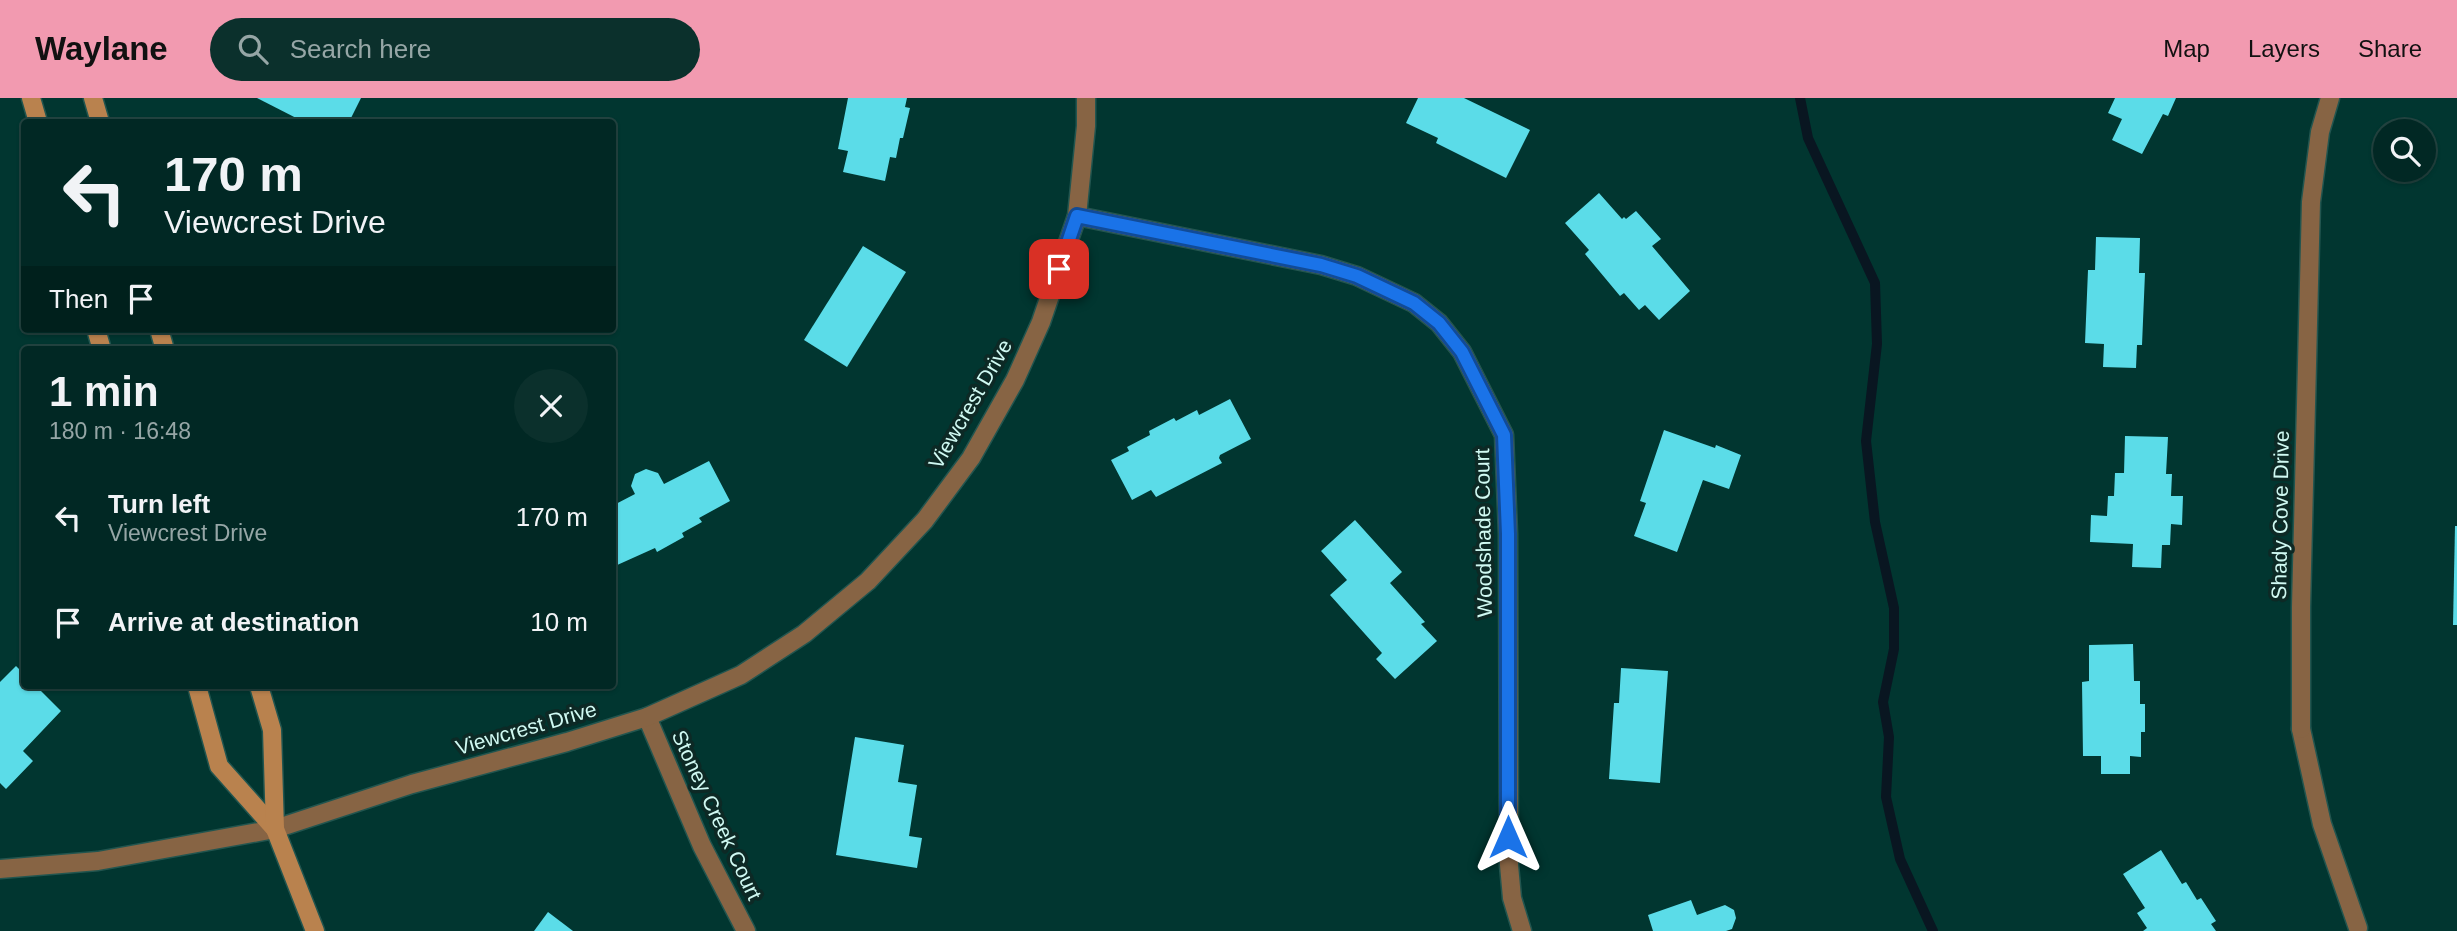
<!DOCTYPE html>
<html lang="en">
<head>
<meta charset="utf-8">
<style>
  :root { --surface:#012824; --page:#0b302c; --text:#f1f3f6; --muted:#96a6a6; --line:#234441; --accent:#f29ab0 }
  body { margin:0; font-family:Helvetica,sans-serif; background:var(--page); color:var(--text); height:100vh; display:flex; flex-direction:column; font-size:26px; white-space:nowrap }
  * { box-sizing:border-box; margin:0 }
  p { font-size:23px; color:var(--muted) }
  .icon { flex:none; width:38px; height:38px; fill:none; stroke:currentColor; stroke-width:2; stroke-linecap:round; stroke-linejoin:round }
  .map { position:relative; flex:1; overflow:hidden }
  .panel { position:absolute; left:21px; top:248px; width:595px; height:343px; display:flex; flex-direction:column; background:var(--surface); border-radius:7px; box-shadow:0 2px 5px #0004,0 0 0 2px var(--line) }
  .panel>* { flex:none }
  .top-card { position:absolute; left:21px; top:21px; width:595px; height:214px; border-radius:7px; box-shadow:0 2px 5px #0004,0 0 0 2px var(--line); background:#012824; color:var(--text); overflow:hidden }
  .tools { position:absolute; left:2373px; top:21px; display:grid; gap:14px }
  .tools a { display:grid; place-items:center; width:63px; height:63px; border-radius:50%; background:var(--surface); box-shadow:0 2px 5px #0004,0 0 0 2px var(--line); font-size:35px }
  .pin { position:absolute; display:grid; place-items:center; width:60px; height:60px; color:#fff; margin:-30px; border-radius:14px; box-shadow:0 4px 10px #0006 }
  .me { position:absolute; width:77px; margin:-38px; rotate:0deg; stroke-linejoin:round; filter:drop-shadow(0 0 5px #0008) }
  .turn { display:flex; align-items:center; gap:24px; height:147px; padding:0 28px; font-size:32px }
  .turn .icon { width:91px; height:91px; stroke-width:2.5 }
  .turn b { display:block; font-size:49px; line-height:60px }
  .then { display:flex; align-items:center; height:66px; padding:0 28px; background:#0003; gap:14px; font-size:26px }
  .round { display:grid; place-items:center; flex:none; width:74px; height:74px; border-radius:37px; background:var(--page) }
  .summary { display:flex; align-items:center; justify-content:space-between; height:119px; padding:0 28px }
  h1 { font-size:42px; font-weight:700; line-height:52px }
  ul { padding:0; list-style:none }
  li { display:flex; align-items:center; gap:21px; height:105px; padding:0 28px }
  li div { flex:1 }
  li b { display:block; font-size:26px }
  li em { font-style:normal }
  header { display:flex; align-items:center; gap:42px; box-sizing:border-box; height:98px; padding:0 35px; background:var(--accent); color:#111 }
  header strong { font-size:33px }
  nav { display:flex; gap:38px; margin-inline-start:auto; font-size:24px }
  .search { width:490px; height:63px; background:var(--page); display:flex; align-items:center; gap:18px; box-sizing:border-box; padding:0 24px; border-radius:38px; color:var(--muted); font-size:26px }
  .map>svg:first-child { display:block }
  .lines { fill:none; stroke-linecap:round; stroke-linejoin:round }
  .stream { stroke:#091621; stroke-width:10 }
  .building { fill:#5bdce8 }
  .service-casing { stroke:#22554f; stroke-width:21 }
  .minor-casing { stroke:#22554f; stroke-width:21 }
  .secondary-casing { stroke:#22554f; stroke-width:21 }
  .service { stroke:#876444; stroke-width:18 }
  .minor { stroke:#876444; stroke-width:18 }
  .secondary { stroke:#b9824e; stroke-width:18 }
  .route-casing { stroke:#114b97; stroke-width:18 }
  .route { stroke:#1a73e8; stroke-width:12 }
  .labels { text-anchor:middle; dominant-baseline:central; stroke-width:7; stroke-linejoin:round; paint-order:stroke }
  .street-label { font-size:21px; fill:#d0f9f2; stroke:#0d2925 }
</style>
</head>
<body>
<header>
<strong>Waylane</strong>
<div class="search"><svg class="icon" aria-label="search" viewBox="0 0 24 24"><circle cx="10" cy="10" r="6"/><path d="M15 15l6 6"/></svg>Search here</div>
<nav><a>Map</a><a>Layers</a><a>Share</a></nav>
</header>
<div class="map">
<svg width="2457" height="833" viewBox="0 0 2457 833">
  <rect width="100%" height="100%" fill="#013630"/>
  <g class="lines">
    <polyline class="stream" points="1800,0 1808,40 1875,185 1877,246 1866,343 1875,424 1894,510 1894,551 1883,604 1889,639 1886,699 1900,761 1933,833"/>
  </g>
  <g class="building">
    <polygon points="257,0 361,0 349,24 304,24"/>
    <polygon points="848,0 907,0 905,9 910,10 903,40 900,40 896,60 890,59 885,83 843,74 848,53 838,51"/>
    <polygon points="1418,0 1464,0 1530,32 1506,80 1436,45 1438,40 1406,25"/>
    <polygon points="2115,0 2176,0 2168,18 2163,16 2142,56 2112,42 2122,21 2108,15"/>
    <polygon points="1599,95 1622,121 1624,119 1626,121 1636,113 1661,141 1652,148 1690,193 1659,222 1645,207 1639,212 1624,195 1620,198 1585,156 1589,152 1565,125"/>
    <polygon points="2096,139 2140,140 2139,175 2145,175 2142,247 2137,247 2136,270 2103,269 2104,246 2085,245 2088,172 2095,172"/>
    <polygon points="863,148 906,174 847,269 804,242"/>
    <polygon points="1230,301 1251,341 1220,357 1219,360 1222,365 1156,399 1151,392 1132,402 1111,362 1129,353 1127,349 1150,337 1149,333 1174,320 1176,323 1197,312 1199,317"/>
    <polygon points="1664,332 1715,350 1716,347 1741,357 1729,391 1703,382 1677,454 1634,438 1646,405 1640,403"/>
    <polygon points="2125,338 2168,339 2166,376 2172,376 2171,398 2183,398 2182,427 2171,426 2170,447 2162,447 2161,470 2132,469 2133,446 2090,444 2091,417 2107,418 2108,398 2114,398 2115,375 2124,375"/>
    <polygon points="709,363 730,403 699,420 702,424 682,435 684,439 657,454 655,450 615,468 612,464 612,430 618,427 612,416 612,408 635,396 631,388 635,376 646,371 658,375 664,386"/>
    <polygon points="1355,422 1402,474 1390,485 1425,524 1421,526 1437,543 1395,581 1376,561 1382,555 1330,497 1347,482 1321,453"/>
    <polygon points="2455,428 2457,428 2457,527 2453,527"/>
    <polygon points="2133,546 2134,583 2140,583 2140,606 2145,606 2145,634 2141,634 2141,659 2130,658 2130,676 2101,676 2101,658 2083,658 2082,584 2089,583 2089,547"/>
    <polygon points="16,568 24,576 24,588 36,588 61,613 23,653 33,663 6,691 0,685 0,584"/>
    <polygon points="1621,570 1668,573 1660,685 1609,681 1614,605 1619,605"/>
    <polygon points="855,639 904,647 898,684 917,687 909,738 922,740 917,770 836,757"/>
    <polygon points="2161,752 2182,786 2186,784 2197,802 2201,800 2216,823 2211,826 2216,833 2143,833 2147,830 2137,815 2145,810 2123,776"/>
    <polygon points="1691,802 1697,817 1725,807 1734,812 1736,820 1732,831 1726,833 1653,833 1648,817"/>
    <polygon points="548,814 573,833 534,833"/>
  </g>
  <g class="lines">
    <defs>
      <polyline id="service" points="2301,631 2322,726 2358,830"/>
      <g id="minor">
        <polyline points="1077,118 1321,167 1357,178 1414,205 1439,225 1462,254 1504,337 1508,436 1509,767 1512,800 1522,833"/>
        <polyline points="647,619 702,748 746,833"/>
        <polyline points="2301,631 2301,509 2311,104 2320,34 2330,0"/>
        <polyline points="0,771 98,763 275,731 412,686 567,644 647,619 741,577 804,536 868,483 925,422 971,360 1015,282 1041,224 1077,118 1086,28 1086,0"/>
      </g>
      <g id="secondary">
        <polyline points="31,0 38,24"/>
        <polyline points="93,0 100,24"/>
        <polyline points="96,231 102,252"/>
        <polyline points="159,231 165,252"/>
        <polyline points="197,588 219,668 275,731"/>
        <polyline points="259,588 272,632 275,731 315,833"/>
      </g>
    </defs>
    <use href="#service" class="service-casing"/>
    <use href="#minor" class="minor-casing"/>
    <use href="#secondary" class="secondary-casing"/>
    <use href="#service" class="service"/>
    <use href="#minor" class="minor"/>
    <use href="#secondary" class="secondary"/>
  </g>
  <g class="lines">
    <defs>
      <polyline id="route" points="1059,171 1077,118 1321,167 1357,178 1414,205 1439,225 1462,254 1504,337 1508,436 1508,739"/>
    </defs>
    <use href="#route" class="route-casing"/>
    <use href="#route" class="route"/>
  </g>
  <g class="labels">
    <g class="street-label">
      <text transform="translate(970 306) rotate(-60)">Viewcrest Drive</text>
      <text transform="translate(2280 417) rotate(-89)">Shady Cove Drive</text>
      <text transform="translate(1483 435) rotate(-91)">Woodshade Court</text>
      <text transform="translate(526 630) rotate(-16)">Viewcrest Drive</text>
      <text transform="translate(717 717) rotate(65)">Stoney Creek Court</text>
    </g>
  </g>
</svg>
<div class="tools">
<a><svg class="icon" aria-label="search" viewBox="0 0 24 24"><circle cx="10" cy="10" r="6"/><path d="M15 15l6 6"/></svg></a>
</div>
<div class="pin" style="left:1059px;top:171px;background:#d93025"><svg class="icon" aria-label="arrive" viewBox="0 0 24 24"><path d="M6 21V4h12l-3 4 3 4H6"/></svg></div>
<svg class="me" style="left:1508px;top:739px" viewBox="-20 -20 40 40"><path d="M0-17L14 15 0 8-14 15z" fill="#1a73e8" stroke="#fff" stroke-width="4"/></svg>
<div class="top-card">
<div class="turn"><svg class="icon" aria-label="left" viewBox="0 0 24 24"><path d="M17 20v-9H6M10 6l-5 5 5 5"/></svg><div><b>170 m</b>Viewcrest Drive</div></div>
<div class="then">Then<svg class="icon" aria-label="arrive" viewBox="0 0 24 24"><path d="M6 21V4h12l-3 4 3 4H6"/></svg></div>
</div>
<section class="panel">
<div class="summary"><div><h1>1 min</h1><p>180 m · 16:48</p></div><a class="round"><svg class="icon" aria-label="close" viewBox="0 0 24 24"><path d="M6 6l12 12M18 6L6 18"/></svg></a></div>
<ul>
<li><svg class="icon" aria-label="left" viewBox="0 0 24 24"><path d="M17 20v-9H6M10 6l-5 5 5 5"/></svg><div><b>Turn left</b><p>Viewcrest Drive</p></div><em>170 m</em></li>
<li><svg class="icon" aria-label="arrive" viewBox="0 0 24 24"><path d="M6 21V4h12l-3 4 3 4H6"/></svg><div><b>Arrive at destination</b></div><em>10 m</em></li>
</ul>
</section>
</div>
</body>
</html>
